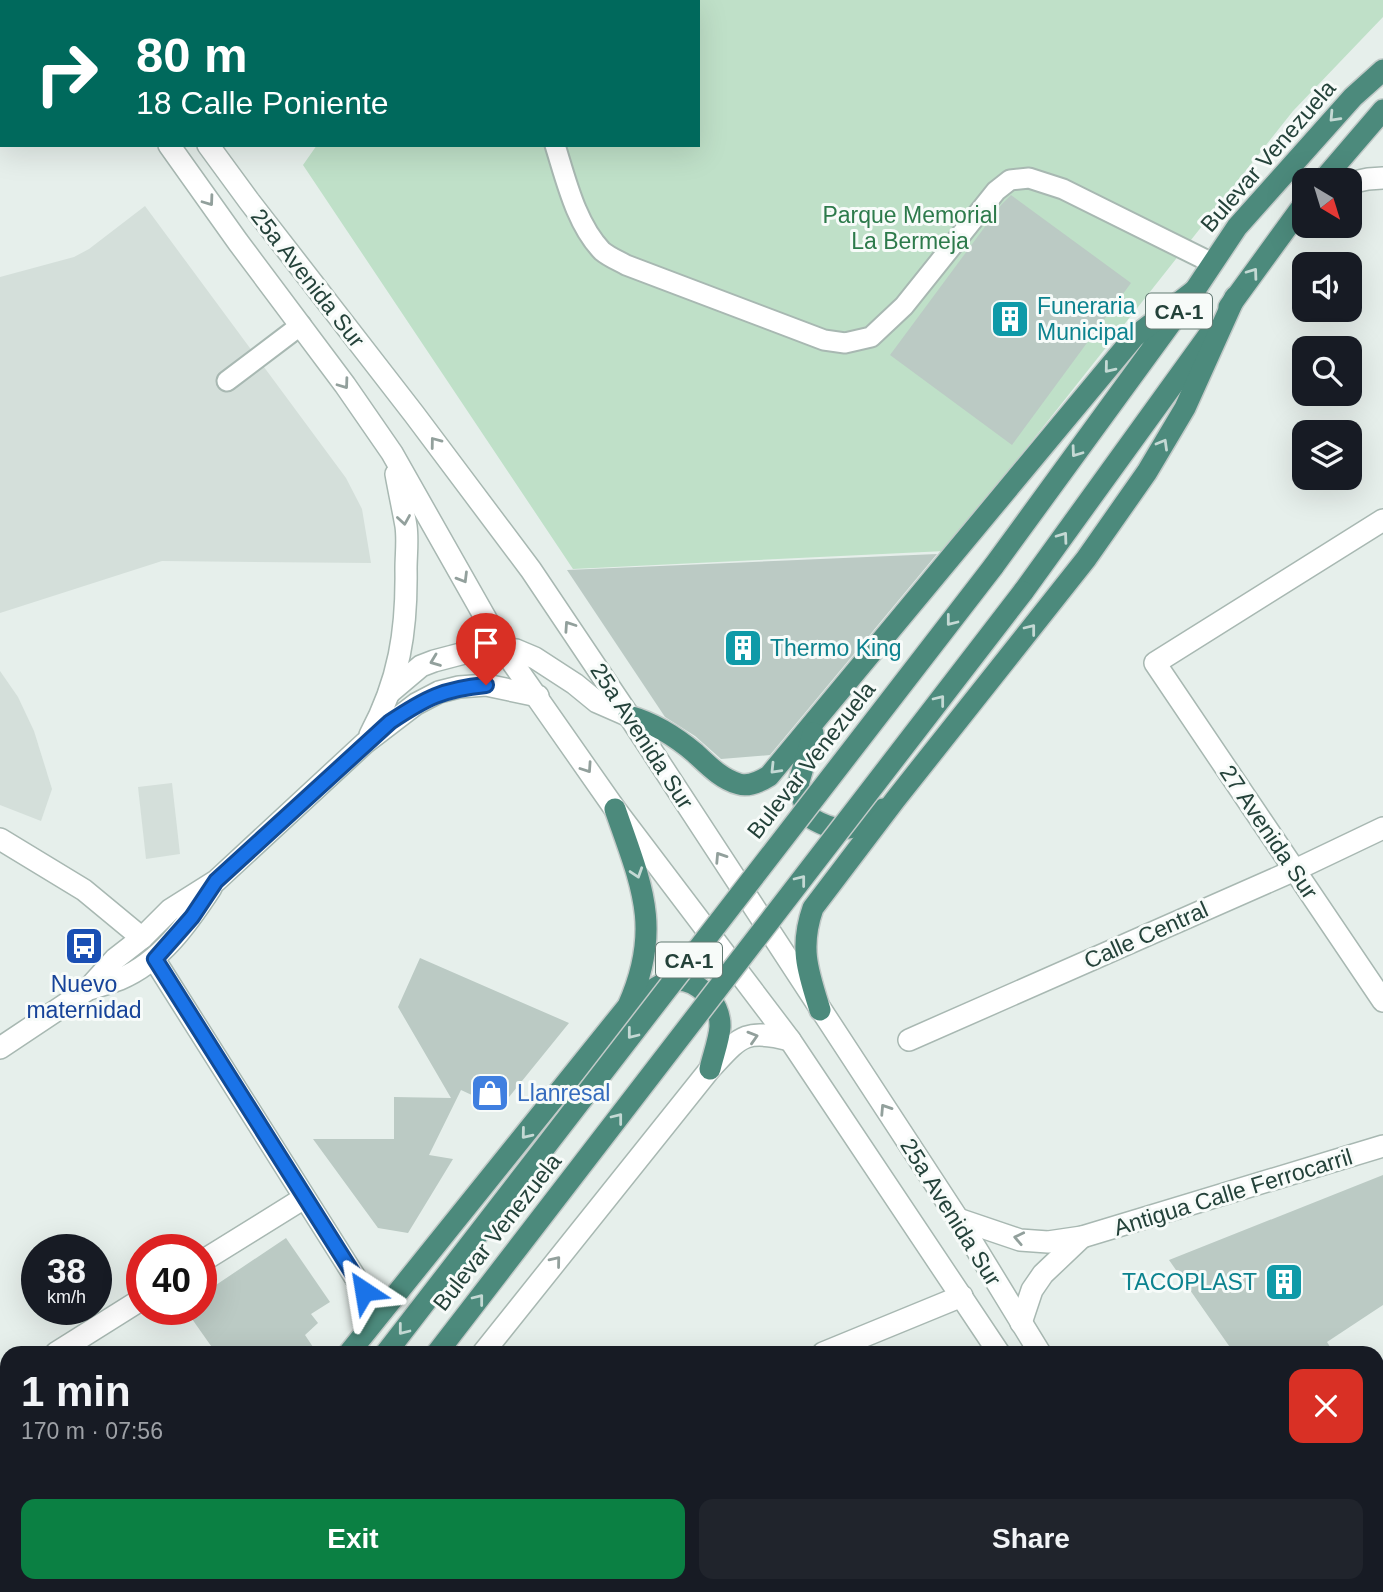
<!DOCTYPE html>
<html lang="en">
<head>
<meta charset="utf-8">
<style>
  :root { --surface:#171b24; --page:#20242c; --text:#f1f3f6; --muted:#9ea1a6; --accent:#0b8043 }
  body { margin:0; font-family:Arial,sans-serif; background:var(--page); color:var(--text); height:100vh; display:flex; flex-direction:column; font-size:26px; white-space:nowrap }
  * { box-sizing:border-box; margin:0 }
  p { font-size:23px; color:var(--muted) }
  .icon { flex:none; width:38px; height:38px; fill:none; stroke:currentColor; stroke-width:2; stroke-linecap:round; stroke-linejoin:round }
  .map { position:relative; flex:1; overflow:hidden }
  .drawer { position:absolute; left:0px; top:1346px; width:1384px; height:247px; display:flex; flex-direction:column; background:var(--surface); border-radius:21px 21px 0 0; box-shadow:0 7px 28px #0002 }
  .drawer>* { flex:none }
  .hud { position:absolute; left:0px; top:0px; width:700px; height:147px; box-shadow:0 7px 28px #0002; background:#00695c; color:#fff; overflow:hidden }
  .needle { width:46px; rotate:142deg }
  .controls { position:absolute; left:1292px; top:168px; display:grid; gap:14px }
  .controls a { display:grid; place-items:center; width:70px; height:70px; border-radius:14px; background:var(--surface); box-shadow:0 7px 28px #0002; font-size:35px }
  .speed { position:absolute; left:21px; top:1234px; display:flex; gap:14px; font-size:35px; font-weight:700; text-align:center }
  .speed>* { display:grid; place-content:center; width:91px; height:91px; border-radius:50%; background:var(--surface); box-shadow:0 7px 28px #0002; line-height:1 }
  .speed small { font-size:18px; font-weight:400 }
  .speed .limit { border:10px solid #d22; background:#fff; color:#111 }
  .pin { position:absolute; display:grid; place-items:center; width:60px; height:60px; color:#fff; margin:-72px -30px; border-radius:50% 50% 50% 0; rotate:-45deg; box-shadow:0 0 7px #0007 }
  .pin .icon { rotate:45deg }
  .me { position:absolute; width:77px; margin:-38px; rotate:327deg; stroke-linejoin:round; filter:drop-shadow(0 0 5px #0008) }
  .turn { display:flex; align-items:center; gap:24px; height:147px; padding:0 21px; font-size:32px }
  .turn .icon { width:91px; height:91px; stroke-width:2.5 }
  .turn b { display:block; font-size:49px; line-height:60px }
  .round { display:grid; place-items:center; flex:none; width:74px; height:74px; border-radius:14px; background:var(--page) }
  .headline { display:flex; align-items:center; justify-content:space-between; height:119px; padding:0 21px }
  h1 { font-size:42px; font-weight:700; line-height:52px }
  .cta { display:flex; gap:14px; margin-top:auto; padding:14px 21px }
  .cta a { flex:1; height:80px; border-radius:14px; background:var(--accent); color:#fff; font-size:28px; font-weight:700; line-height:80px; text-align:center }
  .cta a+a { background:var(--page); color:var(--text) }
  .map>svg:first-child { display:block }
  .built { fill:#d4dfda }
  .green { fill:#bfe0c8 }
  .building { fill:#bbcac4 }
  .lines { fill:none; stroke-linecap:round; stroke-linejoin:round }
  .service-casing { stroke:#a8b8b2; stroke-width:23 }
  .minor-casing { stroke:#a8b8b2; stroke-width:24 }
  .tertiary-casing { stroke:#a8b8b2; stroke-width:24 }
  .trunk-casing { stroke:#c2cac8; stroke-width:24 }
  .service { stroke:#fff; stroke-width:19 }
  .minor { stroke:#fff; stroke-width:21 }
  .tertiary { stroke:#fff; stroke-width:21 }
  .trunk { stroke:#4c8a7c; stroke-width:21 }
  .trunk-bridge-casing { stroke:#c2cac8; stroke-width:24; stroke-linecap:butt }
  .trunk-bridge { stroke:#4c8a7c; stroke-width:21 }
  .oneway { stroke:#c4d9d4 }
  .oneway2 { stroke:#92a09c }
  .route-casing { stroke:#114b97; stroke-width:18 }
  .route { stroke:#1a73e8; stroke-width:12 }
  .labels { text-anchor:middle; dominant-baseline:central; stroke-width:6; stroke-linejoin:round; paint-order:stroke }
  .shield { fill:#f7fbf9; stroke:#637a73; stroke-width:2 }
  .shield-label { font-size:21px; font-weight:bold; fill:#24423a }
  .street-label { font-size:23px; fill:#24423a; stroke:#f7fbf9 }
  .park-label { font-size:23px; fill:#2d7a4b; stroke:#f7fbf9 }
  .culture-label { font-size:23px; fill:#0d838f; stroke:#f7fbf9; text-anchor:start }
  .transit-label { font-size:23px; fill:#164399; stroke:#f7fbf9 }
  .shop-label { font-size:23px; fill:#366cbe; stroke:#f7fbf9; text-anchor:start }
</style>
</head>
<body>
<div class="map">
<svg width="1383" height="1592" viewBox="0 0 1383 1592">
  <rect width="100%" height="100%" fill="#e6efeb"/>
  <g class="built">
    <polygon points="145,206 346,478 362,509 371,563 162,561 0,613 0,277 74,257 89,249"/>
    <polygon points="0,671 18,697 34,731 52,789 41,821 0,805"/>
    <polygon points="172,783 180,854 146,859 138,787"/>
  </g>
  <polygon class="green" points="420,0 1383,0 1383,17 1293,111 945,551 573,569 303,165 317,145 698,145 698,2 419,2"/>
  <g class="building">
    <polygon points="1011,195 1131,283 1012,445 890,355 1001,205"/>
    <polygon points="937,554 770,755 721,759 695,736 665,717 567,570"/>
    <polygon points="420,958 569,1023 500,1108 461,1090 429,1155 453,1159 408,1233 378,1228 313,1139 394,1139 394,1097 451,1098 398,1007"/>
    <polygon points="1383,1175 1383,1305 1327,1342 1334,1353 1234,1353 1169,1260"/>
    <polygon points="286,1238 330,1302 311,1314 318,1323 305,1335 317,1353 216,1353 185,1309 201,1309 201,1295"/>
  </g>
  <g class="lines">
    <defs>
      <g id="service">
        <polyline points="541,2 542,0"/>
        <path d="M555 145C566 180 576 224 602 251 609 257 619 261 626 265L824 340 845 343 871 337 904 306 996 191 1010 180 1029 178 1063 189 1212 263"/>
        <polyline points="227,381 301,325"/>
      </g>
      <g id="minor">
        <polyline points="1349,183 1368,179 1383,178"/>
        <polyline points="1383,520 1155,663 1383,1001"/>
        <polyline points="909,1040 1295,870 1383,828"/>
        <polyline points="958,1219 1020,1240 1048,1242 1082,1237 1383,1146"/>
        <polyline points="201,1262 304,1198"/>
        <polyline points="1021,1323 1032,1290 1043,1274 1082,1237"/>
        <polyline points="56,1353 142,1299"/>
        <path d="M483 1353 710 1069C740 1037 744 1028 790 1040"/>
        <polyline points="823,1353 962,1296"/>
        <polyline points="0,1388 7,1383"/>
        <polyline points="552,1586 556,1592"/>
      </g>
      <g id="tertiary">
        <polyline points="68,0 69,2"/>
        <polyline points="106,0 107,2"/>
        <polyline points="169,145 238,242 345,385 392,453 503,649 615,809 790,1040 999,1353"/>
        <polyline points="208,145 249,201 414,414 531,570 629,716 958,1219 1040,1353"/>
        <polyline points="389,693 421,666 434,661 472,651 503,649 516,650 535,658 575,684 597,702 629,716"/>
        <path d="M370 735C399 681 407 631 406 569 406 555 408 540 406 526 403 509 399 491 396 474"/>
        <polyline points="0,839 84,890 142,938"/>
        <polyline points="154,959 379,1315"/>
        <path d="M89 989C99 986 110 983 120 979 161 962 188 923 211 888"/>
        <polyline points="0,1048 87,990 115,959 142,938 170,910 216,881 365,743 416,704 439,692 459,687 486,685 538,696"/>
        <polyline points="1149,1586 1153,1592"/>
        <polyline points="1188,1586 1193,1592"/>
      </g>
      <g id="trunk">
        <polyline points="1323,180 1383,110"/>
        <polyline points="1229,307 1304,204"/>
        <polyline points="993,567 1195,290 1237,227 1353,97 1383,70"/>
        <polyline points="1023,592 1208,336"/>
        <path d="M629 716C654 723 675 736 695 753 708 765 721 779 739 784 749 787 761 781 769 776L1134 337 1195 290"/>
        <path d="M813 733 798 785 809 817C843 837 852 830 883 809"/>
        <path d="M628 1006C641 999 657 984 671 981 696 976 721 1002 720 1027 719 1040 713 1056 710 1069"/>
        <path d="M820 1010C808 972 799 948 813 908L895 800 1086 559 1147 472 1185 408 1235 297"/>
        <path d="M349 1353 628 1006C663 928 641 884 615 809"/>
        <polyline points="150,1592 153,1586"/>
        <polyline points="173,1592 181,1586"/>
        <polyline points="238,1592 244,1586"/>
      </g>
    </defs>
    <use href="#service" class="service-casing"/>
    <use href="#minor" class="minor-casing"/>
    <use href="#tertiary" class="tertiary-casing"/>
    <use href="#trunk" class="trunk-casing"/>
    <use href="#service" class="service"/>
    <use href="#minor" class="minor"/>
    <use href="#tertiary" class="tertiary"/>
    <use href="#trunk" class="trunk"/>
    <defs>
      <g id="trunk-bridge">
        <polyline points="386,1353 993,567"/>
        <polyline points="437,1353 1023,592"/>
      </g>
    </defs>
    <use href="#trunk-bridge" class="trunk-bridge-casing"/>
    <use href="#trunk-bridge" class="trunk-bridge"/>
  </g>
  <defs><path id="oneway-chevron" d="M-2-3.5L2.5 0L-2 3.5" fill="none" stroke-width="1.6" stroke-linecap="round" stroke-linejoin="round" transform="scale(1.75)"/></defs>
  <g class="oneway">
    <use href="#oneway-chevron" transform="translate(1334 117) rotate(133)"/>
    <use href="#oneway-chevron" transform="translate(1253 273) rotate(-54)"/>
    <use href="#oneway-chevron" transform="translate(1109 368) rotate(129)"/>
    <use href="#oneway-chevron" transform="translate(1163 444) rotate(-60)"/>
    <use href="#oneway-chevron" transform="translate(1076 452) rotate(126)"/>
    <use href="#oneway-chevron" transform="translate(1063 537) rotate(-54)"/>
    <use href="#oneway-chevron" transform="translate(951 621) rotate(128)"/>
    <use href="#oneway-chevron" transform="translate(1031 629) rotate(-52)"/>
    <use href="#oneway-chevron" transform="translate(940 700) rotate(-52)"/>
    <use href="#oneway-chevron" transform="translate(775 769) rotate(134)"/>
    <use href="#oneway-chevron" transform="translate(637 873) rotate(72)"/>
    <use href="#oneway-chevron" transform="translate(801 880) rotate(-52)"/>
    <use href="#oneway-chevron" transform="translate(632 1034) rotate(128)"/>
    <use href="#oneway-chevron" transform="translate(618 1118) rotate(-52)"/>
    <use href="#oneway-chevron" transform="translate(526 1134) rotate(129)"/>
    <use href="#oneway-chevron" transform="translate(479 1299) rotate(-52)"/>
    <use href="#oneway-chevron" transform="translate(403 1330) rotate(128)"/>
  </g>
  <g class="oneway2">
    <use href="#oneway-chevron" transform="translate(209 201) rotate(54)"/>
    <use href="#oneway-chevron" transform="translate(344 384) rotate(54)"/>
    <use href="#oneway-chevron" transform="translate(435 442) rotate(-127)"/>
    <use href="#oneway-chevron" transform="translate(404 520) rotate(81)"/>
    <use href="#oneway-chevron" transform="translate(463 578) rotate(59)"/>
    <use href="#oneway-chevron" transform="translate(569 626) rotate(-124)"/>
    <use href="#oneway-chevron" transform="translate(435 661) rotate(159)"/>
    <use href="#oneway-chevron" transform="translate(587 768) rotate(56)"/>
    <use href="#oneway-chevron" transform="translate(720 857) rotate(-123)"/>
    <use href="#oneway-chevron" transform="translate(753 1037) rotate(-17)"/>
    <use href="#oneway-chevron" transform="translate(885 1109) rotate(-123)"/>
    <use href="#oneway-chevron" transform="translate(1019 1238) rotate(-168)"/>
    <use href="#oneway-chevron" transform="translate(556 1261) rotate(-51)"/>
  </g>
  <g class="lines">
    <defs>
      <path id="route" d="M364 1291 155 959 192 917 216 881 390 722C426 698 443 689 486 685"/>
    </defs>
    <use href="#route" class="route-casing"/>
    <use href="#route" class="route"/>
  </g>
  <defs>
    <symbol id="building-square" viewBox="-11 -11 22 22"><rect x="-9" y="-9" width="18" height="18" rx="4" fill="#0f9aa8" stroke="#f7fbf9"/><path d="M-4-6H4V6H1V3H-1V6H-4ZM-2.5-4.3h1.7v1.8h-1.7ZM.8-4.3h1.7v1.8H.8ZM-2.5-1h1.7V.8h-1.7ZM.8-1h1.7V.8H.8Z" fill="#fff"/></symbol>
    <symbol id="bus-square" viewBox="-11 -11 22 22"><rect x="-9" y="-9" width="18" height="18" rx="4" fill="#1a4fb4" stroke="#f7fbf9"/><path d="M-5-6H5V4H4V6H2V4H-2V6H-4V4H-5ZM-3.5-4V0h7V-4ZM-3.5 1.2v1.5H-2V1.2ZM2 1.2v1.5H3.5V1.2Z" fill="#fff"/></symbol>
    <symbol id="shop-square" viewBox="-11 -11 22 22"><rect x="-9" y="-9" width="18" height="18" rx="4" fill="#3f7fe0" stroke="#f7fbf9"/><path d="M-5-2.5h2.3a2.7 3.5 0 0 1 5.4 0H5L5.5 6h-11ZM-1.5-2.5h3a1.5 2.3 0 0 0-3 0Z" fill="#fff"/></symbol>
  </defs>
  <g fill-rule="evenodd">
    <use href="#building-square" x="988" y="297" width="44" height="44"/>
    <use href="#building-square" x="721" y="626" width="44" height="44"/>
    <use href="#bus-square" x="62" y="924" width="44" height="44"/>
    <use href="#shop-square" x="468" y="1071" width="44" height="44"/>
    <use href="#building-square" x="1262" y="1260" width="44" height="44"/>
  </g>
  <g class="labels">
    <g class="shield">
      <rect x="1146" y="293.5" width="66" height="35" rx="5"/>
      <rect x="656" y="942.5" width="66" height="35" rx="5"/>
    </g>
    <g class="shield-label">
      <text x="1179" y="311">CA-1</text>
      <text x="689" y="960">CA-1</text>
    </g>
    <g class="street-label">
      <text transform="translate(1268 156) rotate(-49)">Bulevar Venezuela</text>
      <text transform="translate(308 278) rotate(52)">25a Avenida Sur</text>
      <text transform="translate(642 736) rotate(57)">25a Avenida Sur</text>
      <text transform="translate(811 760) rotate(-52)">Bulevar Venezuela</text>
      <text transform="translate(1269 832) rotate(56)">27 Avenida Sur</text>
      <text transform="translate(1146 935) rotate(-24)">Calle Central</text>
      <text transform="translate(1233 1192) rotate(-17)">Antigua Calle Ferrocarril</text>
      <text transform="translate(951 1212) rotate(58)">25a Avenida Sur</text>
      <text transform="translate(497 1232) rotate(-52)">Bulevar Venezuela</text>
    </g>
    <g class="park-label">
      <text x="910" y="215">Parque Memorial<tspan x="910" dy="26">La Bermeja</tspan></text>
    </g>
    <g class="culture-label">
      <text x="1037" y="306">Funeraria<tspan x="1037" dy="26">Municipal</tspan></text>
      <text x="770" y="648">Thermo King</text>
      <text x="1257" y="1282" text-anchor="end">TACOPLAST</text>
    </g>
    <g class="transit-label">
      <text x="84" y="984">Nuevo<tspan x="84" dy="26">maternidad</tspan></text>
    </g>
    <g class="shop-label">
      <text x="517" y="1093">Llanresal</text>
    </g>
  </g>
</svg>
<div class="controls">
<a><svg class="needle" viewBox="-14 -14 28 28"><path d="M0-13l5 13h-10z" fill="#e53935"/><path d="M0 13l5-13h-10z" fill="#9ea1a6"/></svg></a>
<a><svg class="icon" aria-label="sound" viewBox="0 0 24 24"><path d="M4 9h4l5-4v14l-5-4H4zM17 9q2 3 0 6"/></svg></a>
<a><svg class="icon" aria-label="search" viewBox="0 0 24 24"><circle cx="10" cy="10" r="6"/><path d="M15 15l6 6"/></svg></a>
<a><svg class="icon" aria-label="layers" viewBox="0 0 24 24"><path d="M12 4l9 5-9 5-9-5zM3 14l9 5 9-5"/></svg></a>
</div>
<div class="speed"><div>38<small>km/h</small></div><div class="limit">40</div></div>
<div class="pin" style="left:486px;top:685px;background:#d93025"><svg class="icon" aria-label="arrive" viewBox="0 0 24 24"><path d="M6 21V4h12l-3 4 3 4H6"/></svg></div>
<svg class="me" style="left:364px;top:1291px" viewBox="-20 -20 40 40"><path d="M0-17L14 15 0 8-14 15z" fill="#1a73e8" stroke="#fff" stroke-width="4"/></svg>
<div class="hud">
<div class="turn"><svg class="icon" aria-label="right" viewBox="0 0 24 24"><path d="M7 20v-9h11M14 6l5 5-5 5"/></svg><div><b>80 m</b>18 Calle Poniente</div></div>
</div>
<section class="drawer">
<div class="headline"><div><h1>1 min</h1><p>170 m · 07:56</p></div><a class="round" style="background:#d93025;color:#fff"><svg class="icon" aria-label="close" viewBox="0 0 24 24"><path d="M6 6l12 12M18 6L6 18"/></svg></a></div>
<div class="cta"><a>Exit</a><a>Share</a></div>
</section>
</div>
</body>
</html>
